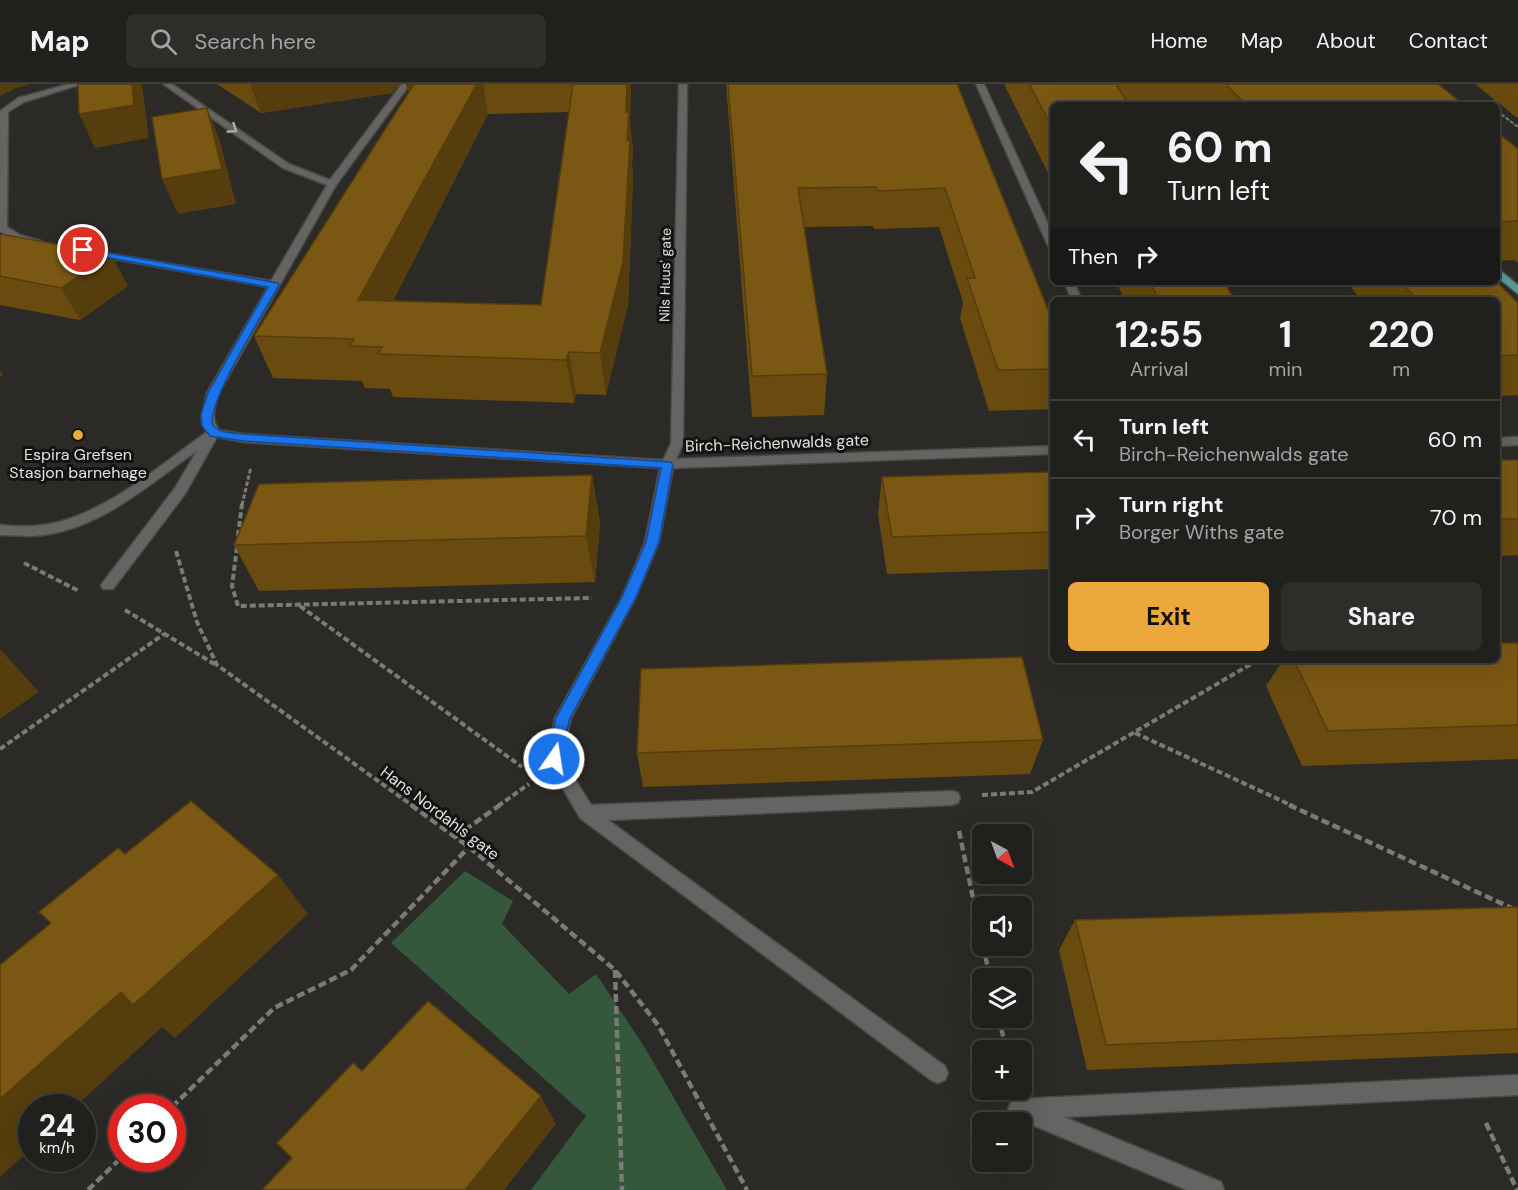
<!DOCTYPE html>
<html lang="en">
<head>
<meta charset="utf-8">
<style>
  :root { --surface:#20201d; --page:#2d2d2a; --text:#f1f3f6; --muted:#a2a3a4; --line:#3d3e3b; --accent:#eda83b }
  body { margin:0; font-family:"DM Sans",sans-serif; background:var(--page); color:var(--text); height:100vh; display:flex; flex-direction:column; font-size:22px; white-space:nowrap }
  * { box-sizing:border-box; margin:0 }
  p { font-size:20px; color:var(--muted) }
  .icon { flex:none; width:33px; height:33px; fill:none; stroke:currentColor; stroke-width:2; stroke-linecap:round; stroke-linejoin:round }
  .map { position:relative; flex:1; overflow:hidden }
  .side { position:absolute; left:1050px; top:213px; width:450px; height:366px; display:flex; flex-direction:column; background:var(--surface); border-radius:9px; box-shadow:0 6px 24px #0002,0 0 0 2px var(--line) }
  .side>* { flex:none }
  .guide { position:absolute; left:1050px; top:18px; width:450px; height:183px; border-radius:9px; box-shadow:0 6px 24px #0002,0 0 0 2px var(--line); background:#20201d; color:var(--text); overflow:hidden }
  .needle { width:39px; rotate:139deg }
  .buttons { position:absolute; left:972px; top:740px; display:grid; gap:12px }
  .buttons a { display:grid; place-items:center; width:60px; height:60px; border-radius:9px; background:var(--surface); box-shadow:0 6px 24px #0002,0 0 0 2px var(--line); font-size:30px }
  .speed { position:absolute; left:18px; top:1010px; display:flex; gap:12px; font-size:30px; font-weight:700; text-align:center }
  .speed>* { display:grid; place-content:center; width:78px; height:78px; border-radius:50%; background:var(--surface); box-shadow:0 6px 24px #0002,0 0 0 2px var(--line); line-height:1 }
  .speed small { font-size:15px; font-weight:400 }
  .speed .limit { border:9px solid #d22; background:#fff; color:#111 }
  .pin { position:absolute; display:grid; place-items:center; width:51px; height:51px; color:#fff; margin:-26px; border:3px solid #fff; border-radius:50%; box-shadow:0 2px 6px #0007 }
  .me { position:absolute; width:66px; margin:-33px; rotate:13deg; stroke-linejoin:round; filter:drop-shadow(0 0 4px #0008) }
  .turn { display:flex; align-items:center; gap:21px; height:126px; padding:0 18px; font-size:27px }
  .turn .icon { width:78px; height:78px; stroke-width:2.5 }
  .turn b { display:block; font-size:42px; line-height:51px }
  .then { display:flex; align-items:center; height:57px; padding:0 18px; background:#0003; gap:12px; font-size:22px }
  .eta { display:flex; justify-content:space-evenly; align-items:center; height:102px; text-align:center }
  .eta b { font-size:36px; font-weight:700; line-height:42px }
  .primary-button { display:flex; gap:12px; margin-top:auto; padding:12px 18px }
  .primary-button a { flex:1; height:69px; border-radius:9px; background:var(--accent); color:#111; font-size:24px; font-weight:700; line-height:69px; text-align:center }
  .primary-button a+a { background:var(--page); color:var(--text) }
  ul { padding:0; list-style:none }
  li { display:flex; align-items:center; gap:18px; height:78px; padding:0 18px; border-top:2px solid var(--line) }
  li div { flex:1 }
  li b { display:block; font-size:22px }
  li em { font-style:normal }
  header { display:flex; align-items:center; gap:36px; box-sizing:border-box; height:84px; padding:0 30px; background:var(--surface); border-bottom:2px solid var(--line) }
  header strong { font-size:28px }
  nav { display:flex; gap:33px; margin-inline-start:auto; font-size:21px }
  .search { width:420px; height:54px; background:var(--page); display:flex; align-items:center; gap:15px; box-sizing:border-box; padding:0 21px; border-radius:9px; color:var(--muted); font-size:22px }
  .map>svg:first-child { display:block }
  .green { fill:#35583d }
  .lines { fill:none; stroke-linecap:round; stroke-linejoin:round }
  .minor-casing { stroke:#4a4846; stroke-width:3 }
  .major-casing { stroke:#4a4846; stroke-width:3 }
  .path-far3 { stroke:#7b7a77; stroke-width:2; stroke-dasharray:4 1.5; stroke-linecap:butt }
  .path-far2 { stroke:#7b7a77; stroke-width:3; stroke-dasharray:4.5 2; stroke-linecap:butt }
  .path-far1 { stroke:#7b7a77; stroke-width:4; stroke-dasharray:6 3; stroke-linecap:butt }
  .path { stroke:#7b7a77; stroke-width:4.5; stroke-dasharray:8 4; stroke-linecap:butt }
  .minor { fill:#666462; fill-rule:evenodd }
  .major { fill:#559b9a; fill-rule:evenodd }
  .wall { fill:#694b10; fill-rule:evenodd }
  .shaded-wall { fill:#553d0d }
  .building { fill:#7a5713; stroke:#553d0d; stroke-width:1.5 }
  .oneway { stroke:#b0afad }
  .route { fill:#1a73e8; stroke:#114b97; stroke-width:1.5 }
  .poi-dot { fill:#eda83b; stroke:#131211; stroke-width:2 }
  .labels { text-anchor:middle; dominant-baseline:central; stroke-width:6; stroke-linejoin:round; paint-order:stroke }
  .far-street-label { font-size:14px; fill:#e2e1df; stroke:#131211 }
  .street-label { font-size:16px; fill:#e2e1df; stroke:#131211 }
  .poi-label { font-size:16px; fill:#e2e1df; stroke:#131211 }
</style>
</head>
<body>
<header>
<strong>Map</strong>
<div class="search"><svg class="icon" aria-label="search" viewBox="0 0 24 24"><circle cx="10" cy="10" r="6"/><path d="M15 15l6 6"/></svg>Search here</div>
<nav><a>Home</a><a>Map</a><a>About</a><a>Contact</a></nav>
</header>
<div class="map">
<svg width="1518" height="1106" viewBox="0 0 1518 1106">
  <rect width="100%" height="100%" fill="#2b2a27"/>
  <polygon class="green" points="465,787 513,817 502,840 569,910 596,890 645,964 727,1106 531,1106 586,1032 391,859"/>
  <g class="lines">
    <defs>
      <g id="minor">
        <polygon points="69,0 82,0 24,18 8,28 7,143 20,151 41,157 36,160 13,156 0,147 0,27 18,14"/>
        <path d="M163 0H172L289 80 330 96 402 0H410L336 101 219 309C215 322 210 334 219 346L243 350 663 376 671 360 679 0H687L683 360 676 375 1053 362V370L673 384 659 458 636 513 571 634 562 674 591 721 952 707 958 709 960 714 958 719 952 721 608 736 945 982 948 989 945 996 938 999 931 996 580 734 546 675 555 634 622 513 645 458 660 384 243 358 217 353 185 410 113 505H103L101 501 175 404 197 367C146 402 98 448 33 452 22 452 11 451 0 451V441C11 442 22 443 33 442 96 439 157 383 207 348L201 335 207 309 268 203 92 171 87 168 88 166 271 197 327 101 283 84Z"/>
        <polygon points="976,0 984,0 1053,151 1053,165 1048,162"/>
        <polygon points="1064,198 1074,198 1082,216 1072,216"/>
        <polygon points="1518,353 1518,361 1497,362 1497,354"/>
        <polygon points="1518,991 1518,1011 1064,1033 1221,1098 1224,1106 1187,1106 1011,1032 1008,1025 1011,1018 1018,1015"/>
      </g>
      <polygon id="major" points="1497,184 1518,201 1518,210 1497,193"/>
    </defs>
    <use href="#minor" class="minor-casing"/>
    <use href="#major" class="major-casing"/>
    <g class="path-far3">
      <polyline points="1458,19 1497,17"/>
      <polyline points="1497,27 1518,43"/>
    </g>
    <polyline class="path-far2" points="242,421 251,383"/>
    <g class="path-far1">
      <polyline points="238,452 242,420"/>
      <polyline points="237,463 232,502 238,522 592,514"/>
      <polyline points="176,467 197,538 217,581 413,722"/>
      <polyline points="24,479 79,507"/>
      <polyline points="300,522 522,683"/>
      <polyline points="125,526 216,581"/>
      <polyline points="1135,649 1293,722"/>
      <polyline points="0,665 164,550"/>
      <polyline points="982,711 1032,708 1258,576"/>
      <polyline points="498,722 529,700"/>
    </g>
    <g class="path">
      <polyline points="411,721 469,763 615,886 658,941 747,1106"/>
      <polyline points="1289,721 1518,827"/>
      <polyline points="959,747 982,857"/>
      <polyline points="455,753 500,721"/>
      <polyline points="983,861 990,894"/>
      <polyline points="615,886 622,1106"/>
      <polyline points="999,933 1006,966"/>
      <polyline points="172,1023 274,924 351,886 469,763"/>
      <polyline points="1486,1039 1517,1106"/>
      <polyline points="88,1106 122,1073"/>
    </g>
    <use href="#minor" class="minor"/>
    <use href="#major" class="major"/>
  </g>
  <g class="wall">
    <polygon points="217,0 400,0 392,9 261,29"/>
    <path d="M406 0H631L630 41 633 67 632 80 633 96 628 220 606 311 576 310 574 319 393 313 390 305 365 304 362 297 273 294 254 252 410 6 408 7ZM569 28 541 221 393 217 488 30Z"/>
    <polygon points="726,0 957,0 1053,238 1053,325 989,327 960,234 963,218 939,143 874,145 873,142 804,143 827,290 824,331 752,333"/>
    <polygon points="1004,0 1438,0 1464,21 1053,21 1053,95 1051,95"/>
    <polygon points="1475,0 1518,0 1518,33 1516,33"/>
    <polygon points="1497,48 1518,65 1518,179 1515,176 1497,177"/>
    <polygon points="0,150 128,202 80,236 0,221"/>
    <polygon points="1116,198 1224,198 1235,216 1125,216"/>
    <polygon points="1347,198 1497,198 1518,219 1518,311 1497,312 1497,216 1361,216"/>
    <polygon points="1497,376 1518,376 1518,471 1497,472"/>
    <polygon points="1053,388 1053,485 887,490 878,430 882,393"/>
    <polygon points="592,391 600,438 595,498 259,507 234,461"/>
    <polygon points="1518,559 1518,675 1302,682 1266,602 1283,576 1497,576"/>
    <polygon points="1043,656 1030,690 643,703 637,669"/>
    <polygon points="1518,823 1518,969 1087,986 1059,866 1075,836"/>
  </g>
  <g class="shaded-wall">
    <polygon points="0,0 31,0 16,4 0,12"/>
    <polygon points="132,0 141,0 142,1 149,54 95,64 79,30"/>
    <polygon points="250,0 400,0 392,9 261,29"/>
    <polygon points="406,0 444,0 445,1 408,7"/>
    <polygon points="477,0 483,0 488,30 372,258 358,216"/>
    <polygon points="627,0 631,0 630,41 633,67 632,80 633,96 628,220 606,311 600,269"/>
    <polygon points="207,24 220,57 236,120 178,130 162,95"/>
    <polygon points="111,170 128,202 80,236 61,204"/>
    <polygon points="569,268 576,310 574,319 566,276"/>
    <polygon points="0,286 3,291 0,293"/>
    <polygon points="592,391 600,438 595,498 586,452"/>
    <polygon points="0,565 39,608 0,635"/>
    <polygon points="278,791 308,830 175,954 162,943 75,1023 32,1023 32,1064 0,1093 0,1015 121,908"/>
    <polygon points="541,1012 556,1040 504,1106 465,1106"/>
  </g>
  <g class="building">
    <polygon points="78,0 132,0 134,21 79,30"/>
    <polygon points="414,0 477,0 358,216 541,221 573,0 627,0 626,28 629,28 627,56 630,56 623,178 600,269 569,268 566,276 378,270 382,263 350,262 354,255 254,252"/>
    <polygon points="728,0 957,0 1053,238 1053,285 998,286 967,194 975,194 945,104 878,107 876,103 798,104 827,290 752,292"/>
    <polygon points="1029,0 1116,0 1129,21 1053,21 1053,45"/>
    <polygon points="1226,0 1438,0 1464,21 1246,21"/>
    <polygon points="207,24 222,85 162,95 152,33"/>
    <polygon points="1497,48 1518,65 1518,137 1497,138"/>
    <polygon points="0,150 111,170 61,204 0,192"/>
    <polygon points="1150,198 1224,198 1235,216 1159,216"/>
    <polygon points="1401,198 1497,198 1518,219 1518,271 1497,272 1497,216 1417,216"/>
    <rect x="1497" y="376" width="21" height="59"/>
    <polygon points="1053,388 1053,448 892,453 882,393"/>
    <polygon points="592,391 586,452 234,461 259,400"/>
    <polygon points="1497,559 1518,559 1518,641 1328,647 1294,576 1497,576"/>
    <polygon points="1022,573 1043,656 637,669 641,585"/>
    <polygon points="191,717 278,791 133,921 121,908 0,1015 0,881 51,839 39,828 118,764 125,770"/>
    <polygon points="1518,823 1518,945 1106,961 1075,836"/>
    <polygon points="428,917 541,1012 465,1106 262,1106 292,1074 277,1059 353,979 362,987"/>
  </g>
  <defs><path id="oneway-chevron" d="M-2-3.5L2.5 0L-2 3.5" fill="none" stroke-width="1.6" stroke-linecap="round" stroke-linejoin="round" transform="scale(1.5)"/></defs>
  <use class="oneway" href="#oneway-chevron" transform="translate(233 45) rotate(34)"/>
  <path class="route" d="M80 164 278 199 279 201C267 223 204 323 213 341 217 349 235 349 243 350L671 378 673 381 659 458 636 513 570 634 559 679 554 681 549 679 546 675 556 634 622 513 646 458 661 384 243 357 210 352 202 342 201 330 208 309 268 203 83 169 78 166Z"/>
  <circle class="poi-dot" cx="78" cy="351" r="6"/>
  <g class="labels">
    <g class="far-street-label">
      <text transform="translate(665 191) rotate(-89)">Nils Huus' gate</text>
    </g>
    <g class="street-label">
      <text transform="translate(777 359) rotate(-2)">Birch-Reichenwalds gate</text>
      <text transform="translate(440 729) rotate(37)">Hans Nordahls gate</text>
    </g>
    <g class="poi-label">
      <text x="78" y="370">Espira Grefsen<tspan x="78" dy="18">Stasjon barnehage</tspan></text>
    </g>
  </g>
</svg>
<div class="buttons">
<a><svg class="needle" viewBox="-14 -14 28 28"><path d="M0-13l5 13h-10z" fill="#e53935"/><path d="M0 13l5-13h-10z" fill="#a2a3a4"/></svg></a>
<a><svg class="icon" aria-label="sound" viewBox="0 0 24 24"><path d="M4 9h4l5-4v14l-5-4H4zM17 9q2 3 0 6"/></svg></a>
<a><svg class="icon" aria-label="layers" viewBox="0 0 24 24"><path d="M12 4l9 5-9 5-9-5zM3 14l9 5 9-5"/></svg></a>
<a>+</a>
<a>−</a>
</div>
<div class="speed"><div>24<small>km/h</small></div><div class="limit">30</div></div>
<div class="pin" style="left:83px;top:166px;background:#d93025"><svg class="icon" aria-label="arrive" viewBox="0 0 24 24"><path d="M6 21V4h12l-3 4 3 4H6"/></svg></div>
<svg class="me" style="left:554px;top:675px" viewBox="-20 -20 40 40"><circle r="17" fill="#1a73e8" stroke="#fff" stroke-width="3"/><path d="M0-11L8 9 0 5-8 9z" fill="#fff"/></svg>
<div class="guide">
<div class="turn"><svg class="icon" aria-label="left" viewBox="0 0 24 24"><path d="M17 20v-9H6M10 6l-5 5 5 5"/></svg><div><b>60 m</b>Turn left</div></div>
<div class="then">Then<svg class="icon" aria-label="right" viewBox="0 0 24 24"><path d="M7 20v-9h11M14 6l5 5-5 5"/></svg></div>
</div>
<section class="side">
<div class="eta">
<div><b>12:55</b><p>Arrival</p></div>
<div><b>1</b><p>min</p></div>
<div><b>220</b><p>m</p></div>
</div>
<ul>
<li><svg class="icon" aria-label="left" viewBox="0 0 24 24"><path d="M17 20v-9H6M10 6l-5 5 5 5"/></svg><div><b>Turn left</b><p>Birch-Reichenwalds gate</p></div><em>60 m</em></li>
<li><svg class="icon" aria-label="right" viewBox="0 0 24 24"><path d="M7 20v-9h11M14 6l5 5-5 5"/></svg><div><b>Turn right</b><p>Borger Withs gate</p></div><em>70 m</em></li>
</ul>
<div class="primary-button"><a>Exit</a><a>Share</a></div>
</section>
</div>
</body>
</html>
